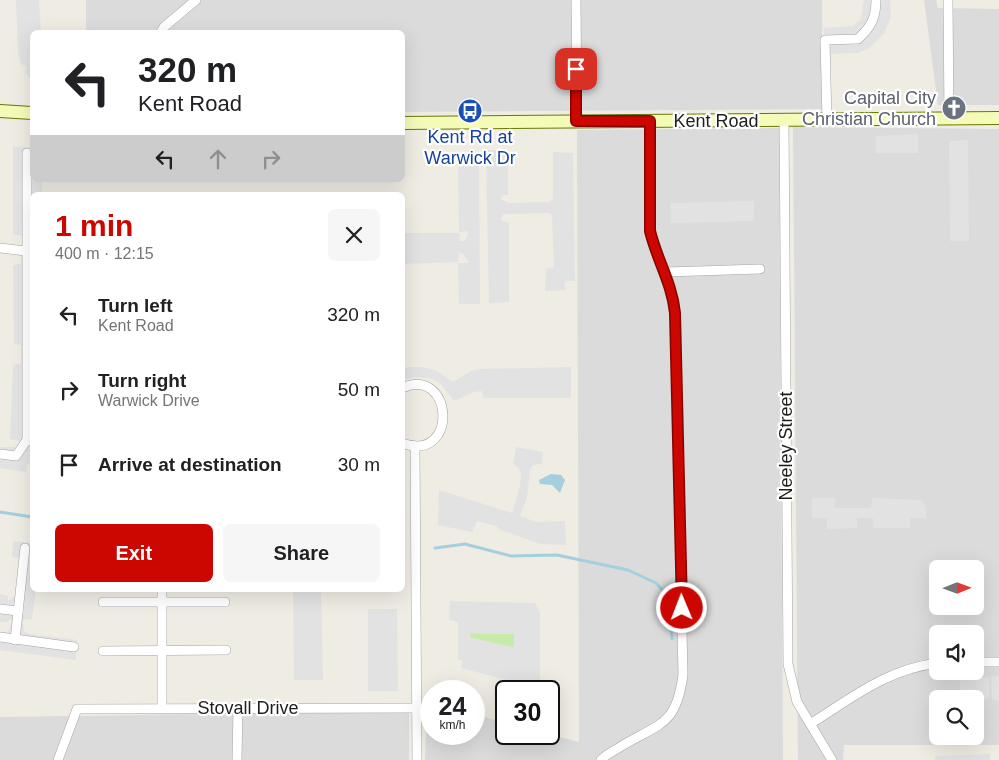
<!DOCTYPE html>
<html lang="en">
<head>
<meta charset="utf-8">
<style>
  :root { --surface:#fff; --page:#f6f6f6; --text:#202124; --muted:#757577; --accent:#cc0600 }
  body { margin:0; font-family:Arial,sans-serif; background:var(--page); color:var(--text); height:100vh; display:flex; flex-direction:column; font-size:19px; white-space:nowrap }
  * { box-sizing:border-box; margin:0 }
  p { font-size:16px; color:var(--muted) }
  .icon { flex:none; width:28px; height:28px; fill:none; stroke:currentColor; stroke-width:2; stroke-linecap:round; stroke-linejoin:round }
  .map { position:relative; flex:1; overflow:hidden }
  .side { position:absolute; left:30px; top:192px; width:375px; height:400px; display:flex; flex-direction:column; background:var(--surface); border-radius:8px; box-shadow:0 5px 20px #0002 }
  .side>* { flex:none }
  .hud { position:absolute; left:30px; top:30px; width:375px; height:152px; border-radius:8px; box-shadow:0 5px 20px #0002; background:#fff; color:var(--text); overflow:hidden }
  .needle { width:32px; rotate:89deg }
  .buttons { position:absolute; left:929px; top:560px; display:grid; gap:10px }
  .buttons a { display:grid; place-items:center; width:55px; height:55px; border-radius:8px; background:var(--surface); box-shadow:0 5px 20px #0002; font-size:25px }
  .speed { position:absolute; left:420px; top:680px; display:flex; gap:10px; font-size:25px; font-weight:700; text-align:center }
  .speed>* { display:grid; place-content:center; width:65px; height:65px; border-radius:50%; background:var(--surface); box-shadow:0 5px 20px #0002; line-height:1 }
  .speed small { font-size:12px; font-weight:400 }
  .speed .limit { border:2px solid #111; border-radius:8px; background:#fff; color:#111 }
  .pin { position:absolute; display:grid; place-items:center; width:42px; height:42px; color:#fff; margin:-21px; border-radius:10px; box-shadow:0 2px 8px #0006 }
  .me { position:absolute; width:55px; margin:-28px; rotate:359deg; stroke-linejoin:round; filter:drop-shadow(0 0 4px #0008) }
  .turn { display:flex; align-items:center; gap:18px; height:105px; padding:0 25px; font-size:22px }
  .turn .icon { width:65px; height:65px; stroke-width:2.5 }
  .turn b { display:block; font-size:35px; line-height:42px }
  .lanes { display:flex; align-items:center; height:48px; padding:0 25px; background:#0003; justify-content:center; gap:25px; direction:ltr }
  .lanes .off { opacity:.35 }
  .round { display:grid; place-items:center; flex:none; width:52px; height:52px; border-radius:8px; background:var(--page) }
  .overview { display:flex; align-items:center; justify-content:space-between; height:85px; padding:0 25px }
  h1 { font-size:30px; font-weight:800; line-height:38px; color:var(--accent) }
  .button { display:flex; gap:10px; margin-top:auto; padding:10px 25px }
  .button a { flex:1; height:58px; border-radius:8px; background:var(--accent); color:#fff; font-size:20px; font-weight:800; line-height:58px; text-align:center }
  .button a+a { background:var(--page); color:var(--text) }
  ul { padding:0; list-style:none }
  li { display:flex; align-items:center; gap:15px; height:75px; padding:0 25px }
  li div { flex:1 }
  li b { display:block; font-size:19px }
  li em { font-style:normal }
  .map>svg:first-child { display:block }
  .residential { fill:#dcdbdb; fill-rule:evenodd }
  .grass { fill:#c7eba9 }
  .parking { fill:#e2e2e2; fill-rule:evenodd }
  .water { fill:#a3cfde }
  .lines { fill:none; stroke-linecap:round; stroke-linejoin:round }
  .stream { stroke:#a3cfde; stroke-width:3 }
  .street-casing { stroke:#a5a5a5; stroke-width:10 }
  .secondary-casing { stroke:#687803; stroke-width:14 }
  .street { stroke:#fff; stroke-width:9 }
  .secondary { stroke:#f5fbb7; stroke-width:12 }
  .route-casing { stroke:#850400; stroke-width:12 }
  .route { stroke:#cc0600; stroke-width:9 }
  .labels { text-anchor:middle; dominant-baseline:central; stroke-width:4.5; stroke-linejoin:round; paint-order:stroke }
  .worship-label { font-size:18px; fill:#5b616d; stroke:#fff; text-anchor:end }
  .street-label { font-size:18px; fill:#1e1e1e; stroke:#fff }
  .transit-label { font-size:18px; fill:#164399; stroke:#fff }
</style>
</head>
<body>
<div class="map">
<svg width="999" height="760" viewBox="0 0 999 760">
  <rect width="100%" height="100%" fill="#efece4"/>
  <g class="residential">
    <polygon points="86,0 822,0 823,109 403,112 402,32 86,32"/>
    <polygon points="924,0 936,0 938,8 999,9 999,105 938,105"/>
    <path d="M793 127 999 129V745H844L843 760H798ZM938 569H975V606H938ZM938 634H975V671H938ZM938 699H975V736H938Z"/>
    <polygon points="779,128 783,760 425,760 427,702 431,703 431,734 474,734 474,714 506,723 506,734 547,734 579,742 577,130"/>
    <polygon points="409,711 409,760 0,760 0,717"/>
  </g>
  <polygon class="grass" points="469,633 515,634 514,648 471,638"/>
  <g class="parking">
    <polygon points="16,0 39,0 41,32 32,32 32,79 25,73 26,66 21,64 18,54"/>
    <polygon points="864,0 890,0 891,17 884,33 869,48 858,53 824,54 824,28 853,26 861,19"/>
    <polygon points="918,134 918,153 876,153 876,136"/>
    <polygon points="968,140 969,241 950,241 949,141"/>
    <polygon points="13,146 32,148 32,180 42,180 42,195 32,195 32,464 27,464 26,472 0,468 0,447 18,447 20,441 10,439 13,365 21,363 21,345 14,344 13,265 21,264 22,235 13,235"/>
    <polygon points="486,150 508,150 508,195 503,195 501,199 508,203 549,202 553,199 553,152 573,153 575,281 566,281 564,284 566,290 545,291 546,269 554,267 552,215 549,213 503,214 501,220 509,223 509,302 489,303"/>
    <polygon points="458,162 479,162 480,304 459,304 458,263 468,263 468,260 462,253 459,253 458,262 403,264 403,233 459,233 460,241 464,241 467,237 468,231 459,232"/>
    <polygon points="754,201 754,221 671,223 670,203"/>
    <polygon points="408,367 422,367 437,371 453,382 471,371 482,369 571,367 571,398 484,398 482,391 474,392 454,401 442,385 433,379 419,377 403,379 403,369"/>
    <polygon points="516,447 543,452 542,464 533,465 530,470 527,498 520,516 536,522 565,521 566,545 540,544 501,530 496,526 477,521 472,532 438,525 439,490 512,513 520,486 521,475 519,468 513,464"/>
    <polygon points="812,498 835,498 835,508 871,508 872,498 922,500 926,507 926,518 910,518 910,528 874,528 873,518 857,518 857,528 827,529 827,518 812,518"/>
    <polygon points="13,541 31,543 30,549 32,550 32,590 36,590 32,619 23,620 24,631 30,634 77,640 76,660 0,650 0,633 8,632 12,622 10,619 7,622 0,622 0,594 8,596 8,601 15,596 20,564 19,559 12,556"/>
    <polygon points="293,590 321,590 323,680 294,680"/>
    <path d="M450 601 535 603 540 612V681L533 687 461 668 462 660H458V622L449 620ZM469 633 514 634V647L471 638Z"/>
    <polygon points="368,609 397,609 398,691 368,691"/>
    <polygon points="960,676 989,677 989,698 975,701 975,699 960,699"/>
    <polygon points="991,676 999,676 999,701 992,699"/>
    <polygon points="990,754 990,760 935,760 935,756"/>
  </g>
  <polygon class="water" points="551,474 561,475 565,480 560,493 552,485 540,484 539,480"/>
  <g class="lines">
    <g class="stream">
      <polyline points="0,512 32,517"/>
      <polyline points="435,548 465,544 511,556 557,555 628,570 656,583 665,593 669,601 672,639"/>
    </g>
    <defs>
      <g id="street">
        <polyline points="576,0 577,121"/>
        <polyline points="948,0 949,119"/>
        <polyline points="161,32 164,27 196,0"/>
        <polyline points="784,120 788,664 797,702 832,760"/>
        <path d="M827 120 825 40 858 39C871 27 876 18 876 0"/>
        <polyline points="27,153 27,440"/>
        <polyline points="0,248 26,251"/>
        <polyline points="666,272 760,269"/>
        <path d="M402 388C454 365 459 464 402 443"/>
        <polyline points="415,446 417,760"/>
        <polyline points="0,454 16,456 27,440 32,441"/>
        <polyline points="162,590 162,708"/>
        <polyline points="103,602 225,602"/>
        <polyline points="0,609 18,611"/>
        <polyline points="0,637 74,647"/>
        <polyline points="15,640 25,548"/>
        <polyline points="103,651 226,650"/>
        <polyline points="975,662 999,662"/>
        <path d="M810 724C852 698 887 669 938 663"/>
        <polyline points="58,760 77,709 418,708"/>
        <polyline points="237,760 238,708"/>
        <path d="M601 760C606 754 614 751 620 747 659 723 676 727 683 675L675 313C672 283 657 260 650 231V121"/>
      </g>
      <g id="secondary">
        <polyline points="0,111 32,113"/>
        <polyline points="402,123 999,118"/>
      </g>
    </defs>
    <use href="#street" class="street-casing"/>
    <use href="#secondary" class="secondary-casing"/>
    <use href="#street" class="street"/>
    <use href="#secondary" class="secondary"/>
  </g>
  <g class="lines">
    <defs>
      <path id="route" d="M576 69V121H650V231C657 260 672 283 675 313L682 608"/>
    </defs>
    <use href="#route" class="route-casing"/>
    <use href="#route" class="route"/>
  </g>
  <defs>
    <symbol id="church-disc" viewBox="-11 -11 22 22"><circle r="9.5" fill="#6b7280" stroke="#fff"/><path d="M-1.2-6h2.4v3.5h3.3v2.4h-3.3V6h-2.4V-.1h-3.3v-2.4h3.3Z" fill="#fff"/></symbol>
    <symbol id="bus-disc" viewBox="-11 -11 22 22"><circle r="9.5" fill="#1a4fb4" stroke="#fff"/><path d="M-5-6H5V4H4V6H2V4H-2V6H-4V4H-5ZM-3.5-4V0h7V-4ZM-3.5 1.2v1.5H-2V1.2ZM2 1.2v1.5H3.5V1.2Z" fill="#fff"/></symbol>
  </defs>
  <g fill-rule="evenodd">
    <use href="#church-disc" x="940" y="94" width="28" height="28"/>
    <use href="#bus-disc" x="456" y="97" width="28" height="28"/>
  </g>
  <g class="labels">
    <g class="worship-label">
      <text x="936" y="98">Capital City<tspan x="936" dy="21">Christian Church</tspan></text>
    </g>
    <g class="street-label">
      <text x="716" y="121">Kent Road</text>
      <text transform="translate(786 446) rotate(-90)">Neeley Street</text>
      <text x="248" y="708">Stovall Drive</text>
    </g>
    <g class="transit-label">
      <text x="470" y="137">Kent Rd at<tspan x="470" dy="21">Warwick Dr</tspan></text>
    </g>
  </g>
</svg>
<div class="buttons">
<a><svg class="needle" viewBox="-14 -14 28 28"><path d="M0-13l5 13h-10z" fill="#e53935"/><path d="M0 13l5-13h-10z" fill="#757577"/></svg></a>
<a><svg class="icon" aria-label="sound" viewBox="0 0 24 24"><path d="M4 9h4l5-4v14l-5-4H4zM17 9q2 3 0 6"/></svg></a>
<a><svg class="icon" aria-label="search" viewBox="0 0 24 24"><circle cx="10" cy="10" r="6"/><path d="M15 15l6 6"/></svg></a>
</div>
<div class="speed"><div>24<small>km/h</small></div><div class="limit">30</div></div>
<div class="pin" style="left:576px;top:69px;background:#d93025"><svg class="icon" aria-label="arrive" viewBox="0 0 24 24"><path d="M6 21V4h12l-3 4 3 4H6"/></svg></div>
<svg class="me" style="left:682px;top:608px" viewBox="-20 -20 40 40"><circle r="17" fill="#cc0600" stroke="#fff" stroke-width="3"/><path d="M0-11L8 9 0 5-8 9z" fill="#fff"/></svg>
<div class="hud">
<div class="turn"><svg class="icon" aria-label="left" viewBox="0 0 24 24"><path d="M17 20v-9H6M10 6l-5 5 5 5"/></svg><div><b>320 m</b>Kent Road</div></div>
<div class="lanes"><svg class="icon" aria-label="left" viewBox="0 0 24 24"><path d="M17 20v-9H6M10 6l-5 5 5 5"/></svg><svg class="icon off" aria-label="ahead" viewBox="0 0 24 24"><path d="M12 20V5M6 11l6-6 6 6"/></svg><svg class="icon off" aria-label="right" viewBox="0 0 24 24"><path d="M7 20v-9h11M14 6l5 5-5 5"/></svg></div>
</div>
<section class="side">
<div class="overview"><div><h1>1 min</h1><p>400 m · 12:15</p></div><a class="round"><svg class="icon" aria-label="close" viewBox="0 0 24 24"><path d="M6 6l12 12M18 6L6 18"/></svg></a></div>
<ul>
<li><svg class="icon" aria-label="left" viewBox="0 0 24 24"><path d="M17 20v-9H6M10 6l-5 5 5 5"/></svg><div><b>Turn left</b><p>Kent Road</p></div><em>320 m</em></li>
<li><svg class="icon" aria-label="right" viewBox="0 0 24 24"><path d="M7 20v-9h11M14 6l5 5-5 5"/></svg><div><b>Turn right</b><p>Warwick Drive</p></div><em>50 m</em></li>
<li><svg class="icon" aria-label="arrive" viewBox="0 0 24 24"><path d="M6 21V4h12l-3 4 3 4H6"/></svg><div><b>Arrive at destination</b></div><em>30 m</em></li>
</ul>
<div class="button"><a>Exit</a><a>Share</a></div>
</section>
</div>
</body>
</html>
